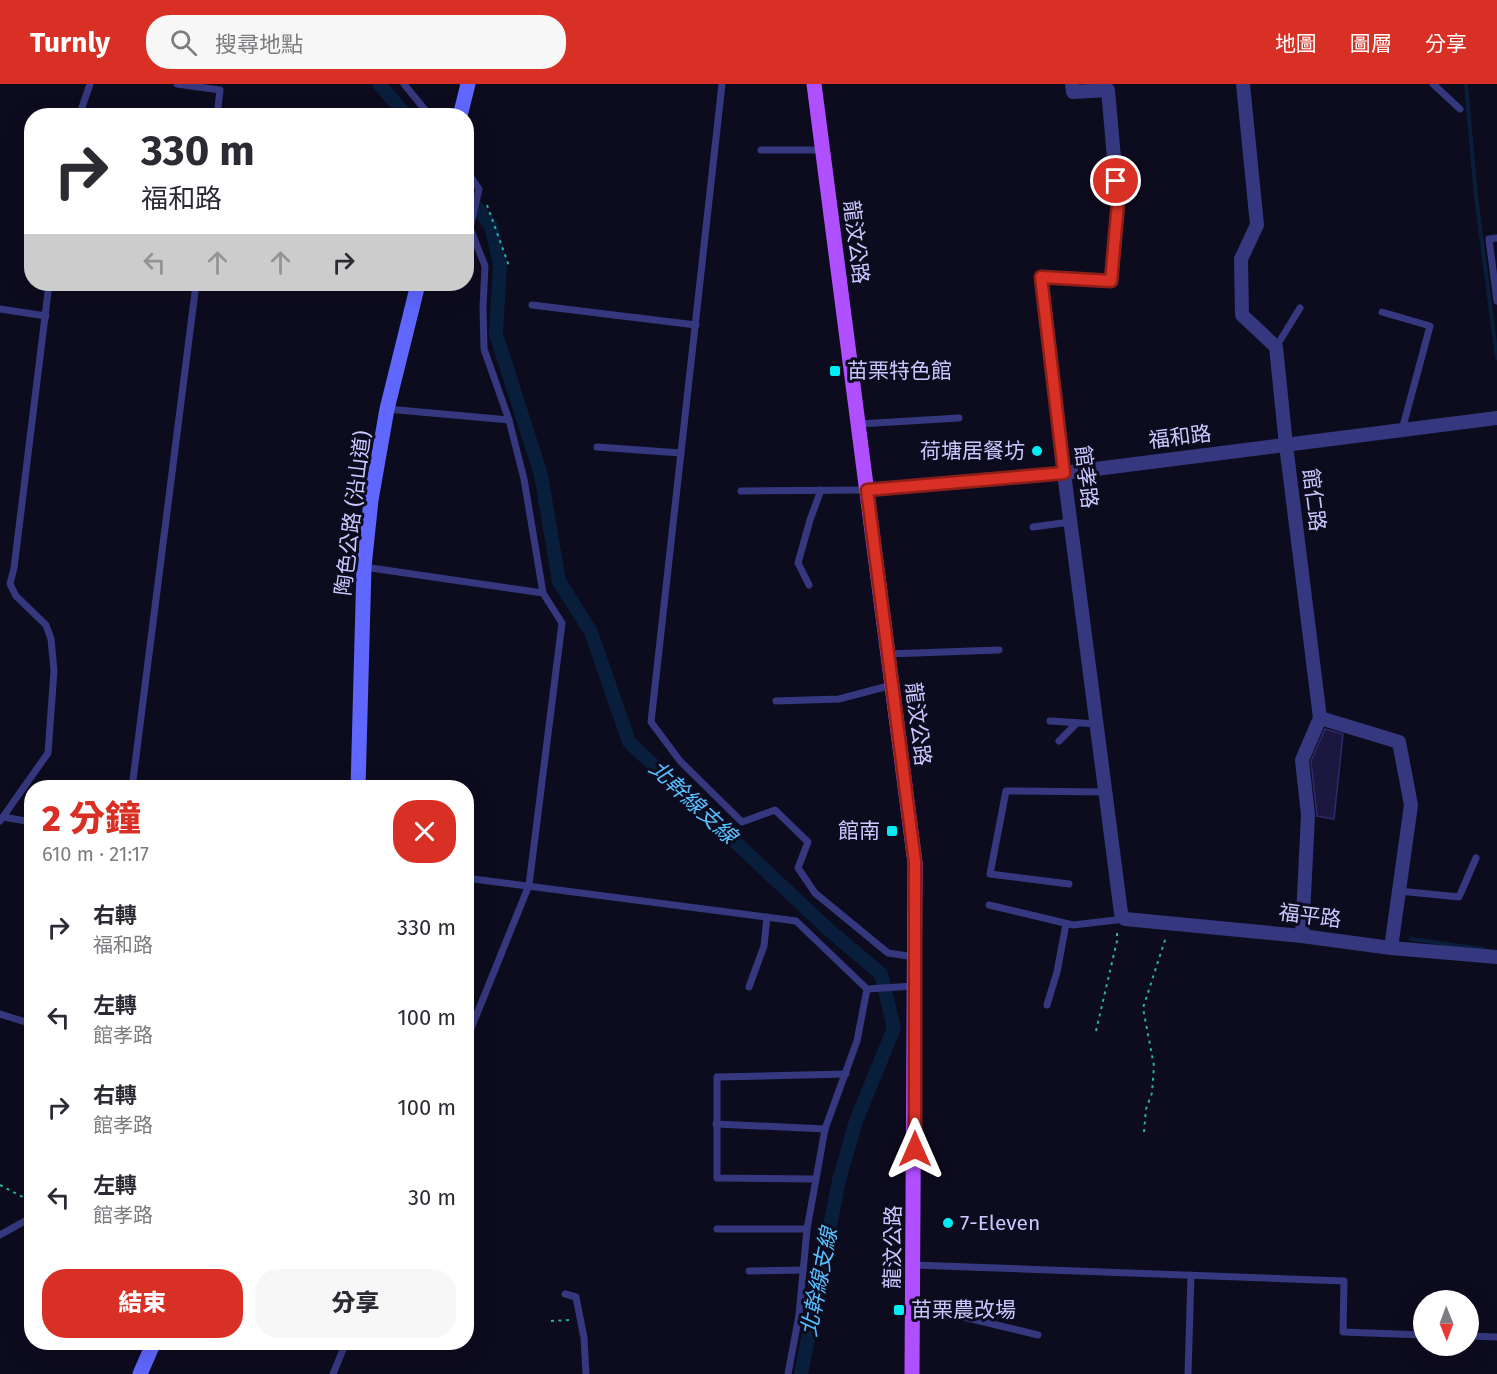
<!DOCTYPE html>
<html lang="zh-TW">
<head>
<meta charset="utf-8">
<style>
  :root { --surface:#fff; --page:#f7f7f7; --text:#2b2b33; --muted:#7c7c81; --accent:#d93025 }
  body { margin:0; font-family:"Fira Sans","Noto Sans TC",sans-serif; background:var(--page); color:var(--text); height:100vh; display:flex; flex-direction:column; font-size:22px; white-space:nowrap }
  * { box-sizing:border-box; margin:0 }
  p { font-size:20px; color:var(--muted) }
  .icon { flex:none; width:33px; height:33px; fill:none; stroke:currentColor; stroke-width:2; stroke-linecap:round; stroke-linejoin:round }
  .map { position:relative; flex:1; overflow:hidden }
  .drawer { position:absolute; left:24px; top:696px; width:450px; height:570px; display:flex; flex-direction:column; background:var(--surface); border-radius:24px; box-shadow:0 6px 24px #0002 }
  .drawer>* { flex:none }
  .top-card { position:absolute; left:24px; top:24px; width:450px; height:183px; border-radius:24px; box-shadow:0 6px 24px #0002; background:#fff; color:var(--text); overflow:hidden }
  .needle { width:39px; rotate:179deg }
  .buttons { position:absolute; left:1413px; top:1206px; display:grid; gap:12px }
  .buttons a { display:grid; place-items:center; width:66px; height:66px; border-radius:50%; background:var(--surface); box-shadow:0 6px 24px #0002; font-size:30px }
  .pin { position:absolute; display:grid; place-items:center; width:51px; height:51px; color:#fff; margin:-26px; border:3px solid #fff; border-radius:50%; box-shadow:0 2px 6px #0007 }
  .me { position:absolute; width:66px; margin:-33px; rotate:0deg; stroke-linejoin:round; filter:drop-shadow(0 0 4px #0008) }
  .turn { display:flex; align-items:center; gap:21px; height:126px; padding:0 18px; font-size:27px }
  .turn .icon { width:78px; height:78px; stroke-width:2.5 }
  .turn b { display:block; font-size:42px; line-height:51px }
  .lanes { display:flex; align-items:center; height:57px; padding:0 18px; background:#0003; justify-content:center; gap:30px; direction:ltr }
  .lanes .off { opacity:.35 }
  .round { display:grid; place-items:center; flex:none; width:63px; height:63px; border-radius:24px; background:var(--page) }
  .headline { display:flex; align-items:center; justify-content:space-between; height:102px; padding:0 18px }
  h1 { font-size:36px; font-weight:800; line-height:45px; color:var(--accent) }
  .button { display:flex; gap:12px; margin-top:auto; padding:12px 18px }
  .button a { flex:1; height:69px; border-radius:24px; background:var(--accent); color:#fff; font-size:24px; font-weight:800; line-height:69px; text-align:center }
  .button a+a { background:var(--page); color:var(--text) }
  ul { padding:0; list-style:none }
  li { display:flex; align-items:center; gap:18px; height:90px; padding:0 18px }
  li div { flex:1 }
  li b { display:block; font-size:22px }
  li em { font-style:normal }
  header { display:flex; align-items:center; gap:36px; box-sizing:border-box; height:84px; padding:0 30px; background:var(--accent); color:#fff }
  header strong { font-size:28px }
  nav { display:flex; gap:33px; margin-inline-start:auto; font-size:21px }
  .search { width:420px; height:54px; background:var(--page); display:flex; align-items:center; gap:15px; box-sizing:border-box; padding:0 21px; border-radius:24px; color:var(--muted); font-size:22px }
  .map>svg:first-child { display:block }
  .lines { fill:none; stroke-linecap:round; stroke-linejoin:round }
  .stream { stroke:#081e3a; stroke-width:4 }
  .canal { stroke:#081e3a; stroke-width:14 }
  .building { fill:#1c173f; stroke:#31286c; stroke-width:1.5 }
  .path { stroke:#2ab19e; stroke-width:2; stroke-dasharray:3 4.5; stroke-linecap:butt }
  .lane { stroke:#35387e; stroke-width:7 }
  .street { stroke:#35387e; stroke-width:14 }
  .secondary { stroke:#5f67ff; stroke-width:15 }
  .primary { stroke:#b04fff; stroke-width:15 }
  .route-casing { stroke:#8d1f18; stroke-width:15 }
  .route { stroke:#d93025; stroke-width:10 }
  .poi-dot { fill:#00edf3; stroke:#0d0b1e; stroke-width:2 }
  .labels { text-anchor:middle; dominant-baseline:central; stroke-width:6; stroke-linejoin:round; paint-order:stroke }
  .street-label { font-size:21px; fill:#cac8ff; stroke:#0d0b1e }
  .poi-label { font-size:21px; fill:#cac8ff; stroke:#0d0b1e; text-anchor:start }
  .water-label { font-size:22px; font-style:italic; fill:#56beff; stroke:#0d0b1e }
</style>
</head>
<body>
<header>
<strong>Turnly</strong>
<div class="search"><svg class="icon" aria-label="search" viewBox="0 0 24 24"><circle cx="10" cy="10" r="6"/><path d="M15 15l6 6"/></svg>搜尋地點</div>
<nav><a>地圖</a><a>圖層</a><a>分享</a></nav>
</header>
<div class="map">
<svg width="1497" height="1290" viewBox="0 0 1497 1290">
  <rect width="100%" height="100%" fill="#0d0b1e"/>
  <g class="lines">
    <g class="stream">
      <polyline points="1466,0 1476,112 1497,274"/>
      <polyline points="1411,855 1484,865"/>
    </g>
    <g class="canal">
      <polyline points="379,0 407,32"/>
      <polyline points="466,109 491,142 500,180 496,250 541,391 559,497 591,548 629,658 829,846 881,890 894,944 856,1037 839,1096 801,1290"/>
    </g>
  </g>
  <polygon class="building" points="1325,645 1343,650 1334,735 1317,732 1311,677"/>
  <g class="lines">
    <g class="path">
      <polyline points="487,121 509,182"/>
      <polyline points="1096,947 1117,857 1117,847"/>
      <polyline points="1144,1048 1146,1025 1152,1009 1154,982 1143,924 1166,853"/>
      <polyline points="0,1101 32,1118"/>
      <polyline points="551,1237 570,1236"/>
    </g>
    <g class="lane">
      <polyline points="177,0 220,6 217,32"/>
      <polyline points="404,0 430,32"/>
      <polyline points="722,0 651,638 680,677 742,738 775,726 808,758 798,784 815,809 888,869 915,873"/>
      <polyline points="1433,0 1460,25"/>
      <polyline points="79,32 90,0"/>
      <polyline points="761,66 823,66"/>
      <polyline points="466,86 479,105 470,144 485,182 483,223 484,265 509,336 524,395 543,509 562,539 529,801 466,957"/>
      <polyline points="1497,154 1489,155 1497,217"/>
      <polyline points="532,221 696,241"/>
      <polyline points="0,225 46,232"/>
      <polyline points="1382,228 1430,242 1402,346"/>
      <polyline points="1276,263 1300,224"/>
      <polyline points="387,325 509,336"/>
      <polyline points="859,340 959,334"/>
      <polyline points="597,363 681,369"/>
      <polyline points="741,407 867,406"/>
      <polyline points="1033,443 1070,438"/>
      <polyline points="364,483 543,509"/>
      <polyline points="809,501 798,479 810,436 821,406"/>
      <polyline points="888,570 999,566"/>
      <polyline points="776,617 839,615 892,601"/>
      <polyline points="1050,637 1097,640"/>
      <polyline points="1059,657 1077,639"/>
      <polyline points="132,704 196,200"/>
      <polyline points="3,733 32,738"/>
      <polyline points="0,737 48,669 54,587 51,555 46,541 16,512 10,500 14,484 49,200"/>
      <polyline points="466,794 796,837 867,905 914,902"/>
      <polyline points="1069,800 990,790 1006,707 1106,708"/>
      <polyline points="1399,807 1459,813 1476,774"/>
      <polyline points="989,821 1073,841 1125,835"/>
      <polyline points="749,903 764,862 767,833"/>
      <polyline points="1047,921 1057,888 1066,840"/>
      <polyline points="0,930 32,940"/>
      <polyline points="716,1040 825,1045"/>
      <polyline points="816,1095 717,1094 717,993 846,990"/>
      <polyline points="717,1145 807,1145"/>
      <polyline points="0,1151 32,1133"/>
      <polyline points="914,1181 1344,1197 1343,1248 1424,1251"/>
      <polyline points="749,1187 803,1186"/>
      <polyline points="565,1210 576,1213 584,1254 586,1290"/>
      <polyline points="913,1221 1038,1251"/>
      <polyline points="1468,1252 1497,1253"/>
      <polyline points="333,1290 346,1258"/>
      <polyline points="788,1290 799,1231 807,1145 825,1045 857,957 867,905"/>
      <polyline points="1188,1290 1191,1191"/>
    </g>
    <g class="street">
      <polyline points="1072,0 1073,8 1108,6 1118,119 1111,197 1041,193 1064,389 1121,829 1125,835 1302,852 1391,864 1497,873"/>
      <polyline points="1243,0 1257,141 1241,175 1242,231 1276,263 1286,361 1320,634 1302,676 1308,731 1302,852"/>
      <polyline points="867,406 1064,389 1497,334"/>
      <polyline points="1320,634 1399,658 1411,721 1391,864"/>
    </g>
    <g class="secondary">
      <polyline points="460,32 468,0"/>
      <polyline points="358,704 364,483 371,416 387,325 418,200"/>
      <polyline points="140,1290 154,1258"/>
    </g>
    <polyline class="primary" points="814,0 915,779 912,1290"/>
  </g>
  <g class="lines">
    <defs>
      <polyline id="route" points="915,1065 915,778 867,406 1064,389 1041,193 1111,197 1118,119 1116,97"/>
    </defs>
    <use href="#route" class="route-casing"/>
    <use href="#route" class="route"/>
  </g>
  <g class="poi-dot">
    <rect x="829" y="281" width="12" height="12" rx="3"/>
    <circle cx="1037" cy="367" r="6"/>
    <rect x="886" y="741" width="12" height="12" rx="3"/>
    <circle cx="948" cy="1139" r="6"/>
    <rect x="893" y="1220" width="12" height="12" rx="3"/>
  </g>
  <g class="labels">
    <g class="street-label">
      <text transform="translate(856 158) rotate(83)">龍汶公路</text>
      <text transform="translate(1180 353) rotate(-7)">福和路</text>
      <text transform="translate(1086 393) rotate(83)">館孝路</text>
      <text transform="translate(1314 416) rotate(83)">館仁路</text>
      <text transform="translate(353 429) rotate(-83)">陶色公路 (沿山道)</text>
      <text transform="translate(918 640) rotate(83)">龍汶公路</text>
      <text transform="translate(1310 832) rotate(7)">福平路</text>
      <text transform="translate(893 1163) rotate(-89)">龍汶公路</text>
    </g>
    <g class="poi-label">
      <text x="847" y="287">苗栗特色館</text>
      <text x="1025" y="367" text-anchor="end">荷塘居餐坊</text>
      <text x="880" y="747" text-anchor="end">館南</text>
      <text x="960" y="1139">7-Eleven</text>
      <text x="911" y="1226">苗栗農改場</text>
    </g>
    <g class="water-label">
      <text transform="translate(693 718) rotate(43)">北幹線支線</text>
      <text transform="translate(819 1198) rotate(-79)">北幹線支線</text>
    </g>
  </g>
</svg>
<div class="buttons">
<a><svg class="needle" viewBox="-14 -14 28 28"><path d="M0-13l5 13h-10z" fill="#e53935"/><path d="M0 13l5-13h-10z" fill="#7c7c81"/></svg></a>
</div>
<div class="pin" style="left:1116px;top:97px;background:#d93025"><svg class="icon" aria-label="arrive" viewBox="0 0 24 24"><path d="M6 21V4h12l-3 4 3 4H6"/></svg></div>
<svg class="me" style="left:915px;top:1065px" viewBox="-20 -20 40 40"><path d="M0-17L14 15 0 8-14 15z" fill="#d93025" stroke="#fff" stroke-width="4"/></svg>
<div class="top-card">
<div class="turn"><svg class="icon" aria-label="right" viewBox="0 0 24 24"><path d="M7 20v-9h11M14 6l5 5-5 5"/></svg><div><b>330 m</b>福和路</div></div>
<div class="lanes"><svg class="icon off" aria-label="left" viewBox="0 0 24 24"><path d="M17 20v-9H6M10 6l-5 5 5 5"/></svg><svg class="icon off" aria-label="ahead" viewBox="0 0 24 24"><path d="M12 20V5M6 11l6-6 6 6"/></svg><svg class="icon off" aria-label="ahead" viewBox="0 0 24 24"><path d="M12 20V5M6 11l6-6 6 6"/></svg><svg class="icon" aria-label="right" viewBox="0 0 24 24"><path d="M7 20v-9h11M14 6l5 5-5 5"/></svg></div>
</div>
<section class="drawer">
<div class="headline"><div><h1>2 分鐘</h1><p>610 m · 21:17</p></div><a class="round" style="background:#d93025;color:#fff"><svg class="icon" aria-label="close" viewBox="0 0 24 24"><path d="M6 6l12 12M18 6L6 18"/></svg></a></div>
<ul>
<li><svg class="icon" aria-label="right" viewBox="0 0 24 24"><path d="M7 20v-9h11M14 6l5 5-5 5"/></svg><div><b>右轉</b><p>福和路</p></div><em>330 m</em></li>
<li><svg class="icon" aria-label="left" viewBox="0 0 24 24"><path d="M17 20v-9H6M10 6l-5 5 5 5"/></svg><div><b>左轉</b><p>館孝路</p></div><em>100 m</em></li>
<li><svg class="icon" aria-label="right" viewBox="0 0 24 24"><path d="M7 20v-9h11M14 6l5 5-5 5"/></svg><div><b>右轉</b><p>館孝路</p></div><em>100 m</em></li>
<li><svg class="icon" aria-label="left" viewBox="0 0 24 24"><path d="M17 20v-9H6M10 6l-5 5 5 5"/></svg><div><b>左轉</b><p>館孝路</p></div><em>30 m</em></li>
</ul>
<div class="button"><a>結束</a><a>分享</a></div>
</section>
</div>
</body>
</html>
